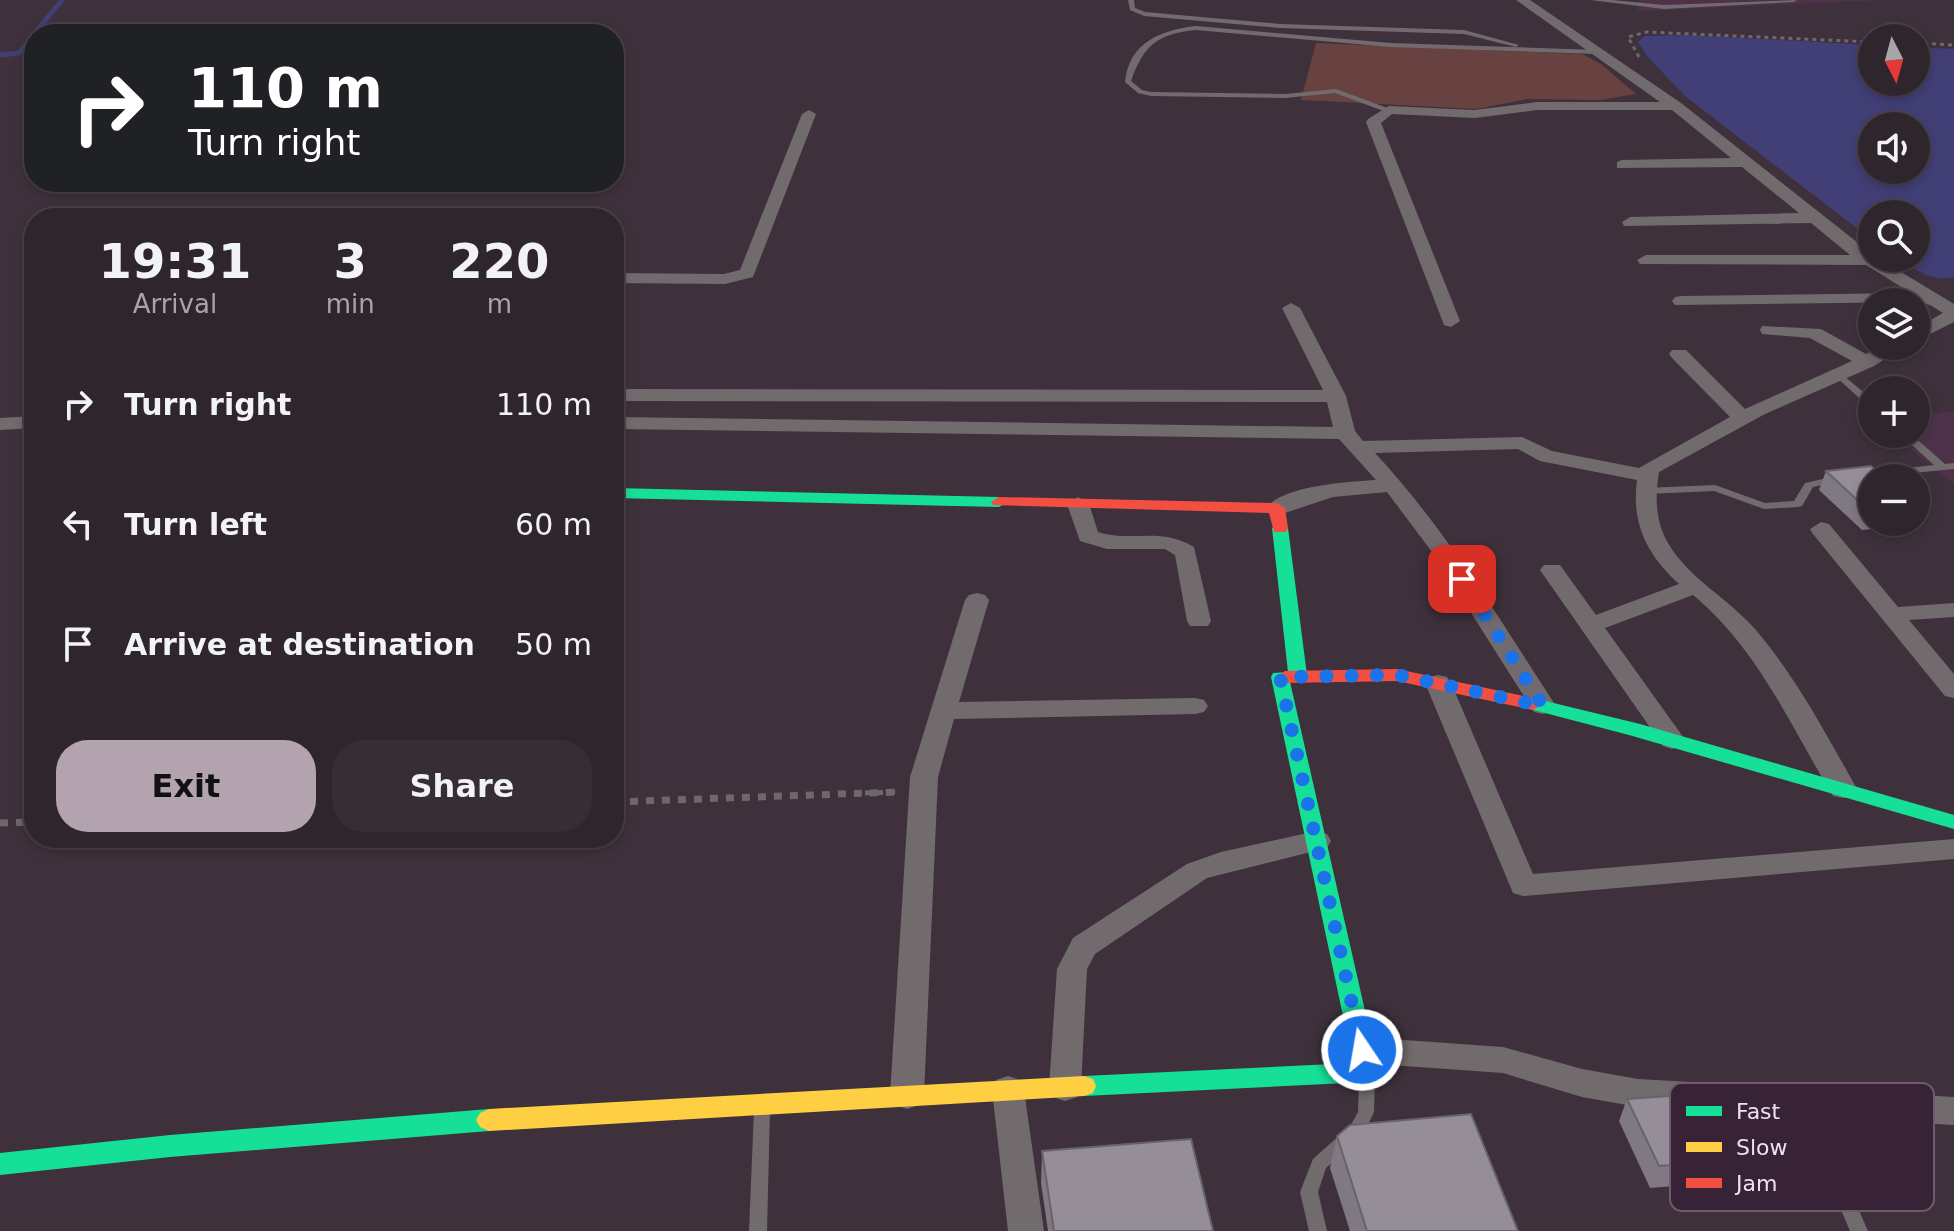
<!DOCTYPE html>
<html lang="en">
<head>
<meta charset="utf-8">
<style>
  :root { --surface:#2e252d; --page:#362d35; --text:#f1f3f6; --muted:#a7a5aa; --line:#494249; --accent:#b2a3af }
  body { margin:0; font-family:"DejaVu Sans",sans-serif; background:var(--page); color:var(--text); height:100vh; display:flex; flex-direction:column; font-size:30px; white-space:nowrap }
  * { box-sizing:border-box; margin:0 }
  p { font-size:26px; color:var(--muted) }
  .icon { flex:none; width:44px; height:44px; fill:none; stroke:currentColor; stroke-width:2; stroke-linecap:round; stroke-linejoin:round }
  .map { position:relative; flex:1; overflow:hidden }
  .drawer { position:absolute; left:24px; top:208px; width:600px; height:640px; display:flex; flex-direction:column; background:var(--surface); border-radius:32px; box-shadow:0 4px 12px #0003,0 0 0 2px var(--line) }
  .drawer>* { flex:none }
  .hud { position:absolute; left:24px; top:24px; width:600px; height:168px; border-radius:32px; box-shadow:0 4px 12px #0003,0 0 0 2px var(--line); background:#202124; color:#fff; overflow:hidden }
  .needle { width:52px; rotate:174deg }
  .tools { position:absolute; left:1858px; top:24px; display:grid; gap:16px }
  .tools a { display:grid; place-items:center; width:72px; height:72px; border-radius:50%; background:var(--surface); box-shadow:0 4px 12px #0003,0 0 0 2px var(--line); font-size:40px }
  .pin { position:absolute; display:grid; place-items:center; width:68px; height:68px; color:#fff; margin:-34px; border-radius:16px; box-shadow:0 4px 12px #0006 }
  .me { position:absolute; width:88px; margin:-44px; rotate:348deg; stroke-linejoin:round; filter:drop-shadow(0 0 6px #0008) }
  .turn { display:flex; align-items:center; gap:28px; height:168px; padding:0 32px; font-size:36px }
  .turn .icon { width:104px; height:104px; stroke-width:2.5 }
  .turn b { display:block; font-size:56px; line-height:68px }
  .eta { display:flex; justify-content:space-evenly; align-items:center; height:136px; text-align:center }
  .eta b { font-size:48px; font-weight:700; line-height:56px }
  .button { display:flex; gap:16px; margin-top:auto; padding:16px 32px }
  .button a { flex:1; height:92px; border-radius:32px; background:var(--accent); color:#111; font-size:32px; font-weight:700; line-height:92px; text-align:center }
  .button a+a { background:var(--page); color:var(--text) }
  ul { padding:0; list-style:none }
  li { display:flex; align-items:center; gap:24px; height:120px; padding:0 32px }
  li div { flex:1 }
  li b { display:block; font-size:30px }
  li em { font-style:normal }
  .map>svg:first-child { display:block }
  .built { fill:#4d324a }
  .green { fill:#684141 }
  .water { fill:#413f75; fill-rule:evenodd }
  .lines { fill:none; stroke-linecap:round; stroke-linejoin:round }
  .stream { stroke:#413f75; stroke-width:5 }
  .path-far2 { stroke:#6e676c; stroke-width:3; stroke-dasharray:4 4; stroke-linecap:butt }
  .path-far1 { stroke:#6e676c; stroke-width:5; stroke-dasharray:6 6; stroke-linecap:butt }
  .path { stroke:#6e676c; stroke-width:7; stroke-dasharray:8 8; stroke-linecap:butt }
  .lane { fill:#726b6e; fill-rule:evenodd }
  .street { fill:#726b6e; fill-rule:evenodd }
  .fast { fill:#16e098; fill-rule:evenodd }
  .slow { fill:#ffcf43; fill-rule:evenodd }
  .jam { fill:#f24e42; fill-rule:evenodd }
  .wall { fill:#807983 }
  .building { fill:#958d98; stroke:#68636a; stroke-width:2 }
  .route { stroke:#1a73e8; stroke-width:14; stroke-dasharray:0 25.2 }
  .key { fill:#382235; stroke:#6f5b6c; stroke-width:2 }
  .key-label { font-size:22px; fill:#f0e0ed }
</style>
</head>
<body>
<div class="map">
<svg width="1954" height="1231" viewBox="0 0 1954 1231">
  <rect width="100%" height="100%" fill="#3e313c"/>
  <g class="built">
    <polygon points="1639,0 1888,0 1638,11"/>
    <polygon points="1954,411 1954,484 1892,434 1916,434 1916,416"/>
  </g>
  <polygon class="green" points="1316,43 1582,54 1601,64 1636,94 1600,100 1527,99 1477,109 1301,100"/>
  <path class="water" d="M1689 35 1872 45V82H1916V47L1954 49V277C1932 283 1915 269 1897 258H1916V214H1872V240L1685 96 1647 56 1638 42 1644 36ZM1872 126H1916V170H1872Z"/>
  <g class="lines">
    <g class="stream">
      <polyline points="34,34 62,0"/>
      <polyline points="0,55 19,53 34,35"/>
    </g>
    <g class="path-far2">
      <polyline points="1916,43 1954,45"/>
      <polyline points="1639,57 1628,37 1647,32 1872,42"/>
    </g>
    <polyline class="path-far1" points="865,793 898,792"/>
    <g class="path">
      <polyline points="614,802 898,792"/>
      <polyline points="0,823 34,822"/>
    </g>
    <g class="lane">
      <polygon points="1128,0 1134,0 1135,8 1145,12 1280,24 1464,30 1519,45 1516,47 1464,34 1280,28 1144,16 1130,10"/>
      <polygon points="1590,0 1612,0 1664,5 1797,0 1794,2 1664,9"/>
      <path d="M1196 26 1391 43 1598 50 1601 52 1598 54 1391 47 1196 30C1158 34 1144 44 1131 81L1142 90 1151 92 1285 94 1336 89 1393 110 1386 112 1335 93 1285 98 1151 96 1138 93 1125 82C1129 43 1160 30 1196 26Z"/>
      <polygon points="1839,372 1872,399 1872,407 1868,406 1836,377 1836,373"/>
      <polygon points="1900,434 1911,434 1945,464 1954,463 1954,469 1862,478 1861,476 1866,473 1934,465"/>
      <polygon points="1836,476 1840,477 1841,479 1840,481 1813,487 1802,506 1798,507 1764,509 1714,491 1645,494 1640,491 1645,488 1715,485 1765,503 1794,501 1805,483"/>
      <polygon points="1367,1070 1373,1072 1375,1077 1374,1112 1363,1135 1326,1168 1318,1192 1327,1231 1309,1231 1300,1192 1313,1159 1351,1125 1358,1112 1359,1077 1361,1072"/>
      <polygon points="1804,1097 1810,1099 1812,1104 1868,1231 1850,1231 1796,1104 1798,1099"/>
      <polygon points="762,1103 768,1105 770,1110 767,1231 749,1231 754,1110 756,1105"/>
    </g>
    <g class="street">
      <polygon points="1516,0 1530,0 1681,103 1872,254 1872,258 1878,258 1954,304 1954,322 1916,341 1916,328 1943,313 1930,305 1916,302 1675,305 1672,301 1675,297 1681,296 1911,293 1866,265 1640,264 1637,260 1646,255 1850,255 1811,223 1624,226 1622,222 1630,217 1799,213 1742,167 1617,168 1617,162 1622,160 1731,158 1672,110 1537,110 1475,118 1392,114 1381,123 1460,321 1451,327 1444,325 1366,122 1368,119 1389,106 1475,110 1537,102 1660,102"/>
      <polygon points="809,110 816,114 753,277 725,284 614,283 614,273 724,274 740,270 802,114"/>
      <path d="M1291 303 1300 308 1346 396 1355 431 1363 441 1522 437 1552 451 1639 468 1730 417 1672 358 1669 354 1672 350H1686L1745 409 1852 361 1810 338 1762 334 1760 330 1762 326 1821 329 1866 354 1882 346H1905L1874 366 1765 414 1659 472C1655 496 1655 521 1668 543 1688 578 1729 599 1755 629 1796 677 1826 734 1857 789L1853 796 1843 798 1833 796C1790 725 1758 649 1693 595L1605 628 1681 734 1685 740 1681 746 1672 749 1663 746 1540 570 1544 565H1560L1596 615 1679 584C1647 555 1631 523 1637 480L1540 461 1518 449 1375 453C1444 527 1497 615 1552 700L1556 706 1552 712 1543 714 1534 712 1435 556 1387 492 1333 497 1285 513H1269L1266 508C1284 485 1348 482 1376 480L1339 439 614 429V417L1333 427 1327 402 614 401V389L1323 390 1282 308Z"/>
      <polygon points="34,416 34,428 0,430 0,418"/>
      <path d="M1078 497 1089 504 1098 532C1133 543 1159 526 1194 547L1211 621 1208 626H1190L1187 621 1175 555 1165 549H1107L1080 541 1067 504Z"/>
      <polygon points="1821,522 1829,524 1898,607 1954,603 1954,617 1909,620 1954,674 1954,698 1945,696 1813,534 1810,529"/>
      <polygon points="977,593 985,595 989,600 959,702 1195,698 1204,700 1208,706 1204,712 1195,714 954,719 938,777 924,1095 919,1105 907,1109 895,1105 890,1095 910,777 965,600 969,595"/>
      <polygon points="1438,675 1447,677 1451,683 1533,874 1954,839 1954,859 1523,896 1513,893 1425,683 1429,677"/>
      <polygon points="1317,831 1327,834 1331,841 1327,848 1207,878 1095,954 1087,969 1081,1087 1077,1097 1065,1101 1053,1097 1049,1087 1057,969 1073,938 1187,864 1221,852"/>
      <polygon points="1362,1037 1503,1047 1582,1069 1638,1079 1954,1097 1954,1125 1638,1107 1582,1097 1503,1073 1362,1063 1351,1059 1346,1050 1351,1041"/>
      <polygon points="1008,1076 1020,1080 1024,1090 1044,1231 1008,1231 992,1090 996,1080"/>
    </g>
    <g class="fast">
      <polygon points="614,488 999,497 1007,502 999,507 614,498"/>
      <polygon points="1280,523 1288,528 1307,675 1305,679 1290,682 1379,1072 1376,1079 1367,1082 1084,1096 1075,1093 1072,1086 1075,1079 1084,1076 1353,1063 1271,677 1273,673 1288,672 1272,528"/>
      <polygon points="1533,698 1640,724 1954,815 1954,829 1629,735 1526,708 1523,704 1526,700"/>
      <polygon points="489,1109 498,1113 502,1120 498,1127 489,1131 170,1157 0,1175 0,1153 170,1135"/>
    </g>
    <polygon class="slow" points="1084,1076 1093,1079 1096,1086 1093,1093 1084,1096 489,1131 480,1127 476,1120 480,1113 489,1109"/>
    <g class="jam">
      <polygon points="999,497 1277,503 1285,508 1288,528 1286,532 1274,532 1269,513 993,505 991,502"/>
      <polygon points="1397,669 1533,698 1543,704 1533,710 1397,681 1285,683 1276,677 1285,671"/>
    </g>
  </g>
  <g class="wall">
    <polygon points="1826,471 1872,478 1872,522 1909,522 1908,525 1862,530 1819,490"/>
    <polygon points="1627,1099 1746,1160 1736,1181 1650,1188 1619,1121"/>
    <polygon points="1337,1136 1518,1231 1350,1231 1330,1168"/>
    <polygon points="1042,1151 1213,1231 1048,1231 1041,1183"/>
  </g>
  <g class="building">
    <polygon points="1871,466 1884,478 1872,478 1872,511 1869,511 1826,471"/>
    <polygon points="1710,1093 1746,1160 1659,1166 1627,1099"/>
    <polygon points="1471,1114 1518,1231 1367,1231 1337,1136 1350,1125"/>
    <polygon points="1191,1139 1213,1231 1054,1231 1042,1151"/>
  </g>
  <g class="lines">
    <polyline class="route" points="1362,1050 1280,677 1397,675 1543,706 1462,579"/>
  </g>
  <rect x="1670" y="1083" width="264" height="128" rx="12" class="key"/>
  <rect x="1686" y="1106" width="36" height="10" fill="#16e098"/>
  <rect x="1686" y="1142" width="36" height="10" fill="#ffcf43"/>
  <rect x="1686" y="1178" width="36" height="10" fill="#f24e42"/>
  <g class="key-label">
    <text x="1736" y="1119">Fast</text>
    <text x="1736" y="1155">Slow</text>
    <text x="1736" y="1191">Jam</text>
  </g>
</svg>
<div class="tools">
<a><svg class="needle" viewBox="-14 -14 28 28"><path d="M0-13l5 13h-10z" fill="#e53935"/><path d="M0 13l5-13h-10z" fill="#a7a5aa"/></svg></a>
<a><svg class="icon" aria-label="sound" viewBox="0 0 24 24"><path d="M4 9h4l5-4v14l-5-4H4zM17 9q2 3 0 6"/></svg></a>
<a><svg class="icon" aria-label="search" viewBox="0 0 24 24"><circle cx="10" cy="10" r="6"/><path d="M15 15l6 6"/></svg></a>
<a><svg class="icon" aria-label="layers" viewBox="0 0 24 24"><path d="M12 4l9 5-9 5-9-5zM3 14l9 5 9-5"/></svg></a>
<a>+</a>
<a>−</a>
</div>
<div class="pin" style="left:1462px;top:579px;background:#d93025"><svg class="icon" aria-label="arrive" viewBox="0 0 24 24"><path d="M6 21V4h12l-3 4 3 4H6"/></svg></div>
<svg class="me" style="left:1362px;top:1050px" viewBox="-20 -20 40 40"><circle r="17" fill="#1a73e8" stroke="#fff" stroke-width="3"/><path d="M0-11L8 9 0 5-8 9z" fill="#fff"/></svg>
<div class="hud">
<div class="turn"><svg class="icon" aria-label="right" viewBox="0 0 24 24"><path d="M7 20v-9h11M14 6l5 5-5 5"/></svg><div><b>110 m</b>Turn right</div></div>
</div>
<section class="drawer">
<div class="eta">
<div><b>19:31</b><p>Arrival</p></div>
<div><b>3</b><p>min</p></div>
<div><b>220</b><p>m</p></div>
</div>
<ul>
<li><svg class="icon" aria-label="right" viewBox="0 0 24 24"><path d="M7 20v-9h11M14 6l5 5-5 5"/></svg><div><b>Turn right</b></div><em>110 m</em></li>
<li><svg class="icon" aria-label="left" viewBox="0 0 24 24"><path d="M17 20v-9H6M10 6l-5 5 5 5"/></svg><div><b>Turn left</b></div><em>60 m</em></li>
<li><svg class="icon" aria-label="arrive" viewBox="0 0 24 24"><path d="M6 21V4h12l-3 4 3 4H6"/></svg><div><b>Arrive at destination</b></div><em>50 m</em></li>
</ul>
<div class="button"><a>Exit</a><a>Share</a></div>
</section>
</div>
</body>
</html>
